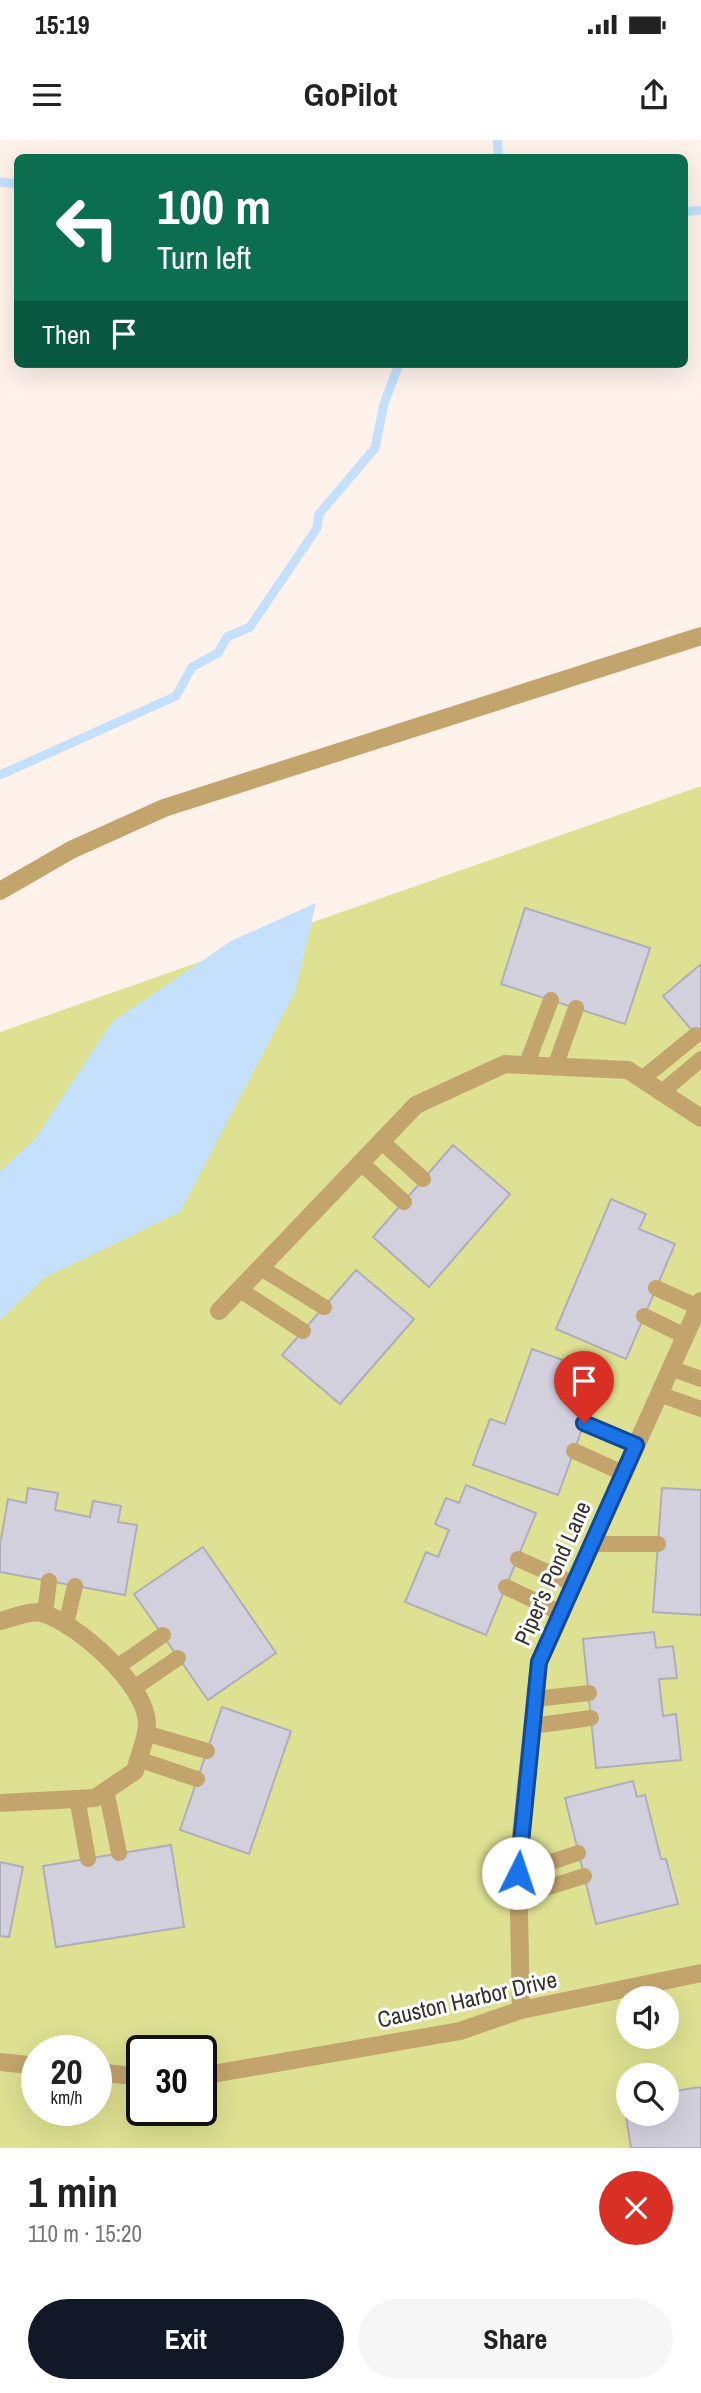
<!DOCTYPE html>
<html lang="en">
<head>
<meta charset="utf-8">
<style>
  :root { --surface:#fff; --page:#f6f6f6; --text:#222; --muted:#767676; --accent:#111827 }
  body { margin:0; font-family:"Archivo Narrow",sans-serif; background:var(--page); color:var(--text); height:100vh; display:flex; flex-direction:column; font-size:26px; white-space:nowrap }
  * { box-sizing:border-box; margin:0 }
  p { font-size:23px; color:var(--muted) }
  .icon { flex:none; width:38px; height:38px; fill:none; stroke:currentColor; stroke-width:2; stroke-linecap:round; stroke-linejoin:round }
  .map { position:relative; height:2008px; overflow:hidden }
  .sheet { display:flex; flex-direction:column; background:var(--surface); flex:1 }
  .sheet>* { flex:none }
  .top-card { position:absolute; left:14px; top:14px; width:674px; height:214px; border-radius:10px; box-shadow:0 7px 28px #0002; background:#0b6e4f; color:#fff; overflow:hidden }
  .controls { position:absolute; left:616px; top:1846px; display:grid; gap:14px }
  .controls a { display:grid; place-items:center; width:63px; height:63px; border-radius:50%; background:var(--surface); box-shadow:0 7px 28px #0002; font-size:35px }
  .speed { position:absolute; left:21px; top:1895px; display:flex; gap:14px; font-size:35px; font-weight:700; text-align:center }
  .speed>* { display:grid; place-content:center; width:91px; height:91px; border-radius:50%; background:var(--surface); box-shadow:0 7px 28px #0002; line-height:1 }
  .speed small { font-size:18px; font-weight:400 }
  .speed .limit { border:4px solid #111; border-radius:10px; background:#fff; color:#111 }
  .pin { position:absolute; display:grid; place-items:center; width:60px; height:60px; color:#fff; margin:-72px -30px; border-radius:50% 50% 50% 0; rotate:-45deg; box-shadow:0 0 7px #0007 }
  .pin .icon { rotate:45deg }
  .me { position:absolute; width:77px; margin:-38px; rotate:4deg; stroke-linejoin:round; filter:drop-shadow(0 0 5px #0008) }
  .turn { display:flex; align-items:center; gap:24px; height:147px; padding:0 28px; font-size:32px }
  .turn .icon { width:91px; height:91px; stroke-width:2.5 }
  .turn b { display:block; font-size:49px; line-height:60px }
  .then { display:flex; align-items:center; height:66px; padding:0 28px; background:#0003; gap:14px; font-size:26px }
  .round { display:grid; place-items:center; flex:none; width:74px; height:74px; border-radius:37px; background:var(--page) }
  .headline { display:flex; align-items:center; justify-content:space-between; height:119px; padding:0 28px }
  h1 { font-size:42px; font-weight:700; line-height:52px }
  .primary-button { display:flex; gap:14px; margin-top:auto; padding:14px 28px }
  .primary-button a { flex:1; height:80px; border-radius:42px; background:var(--accent); color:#fff; font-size:28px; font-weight:700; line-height:80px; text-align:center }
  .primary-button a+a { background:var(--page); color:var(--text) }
  .status { display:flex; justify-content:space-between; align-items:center; height:49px; padding:0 35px; background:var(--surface); direction:ltr }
  .status svg { height:19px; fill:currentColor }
  header { display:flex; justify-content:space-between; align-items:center; height:91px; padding:0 28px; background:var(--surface); font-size:32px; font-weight:700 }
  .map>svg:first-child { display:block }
  .green { fill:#dee191; fill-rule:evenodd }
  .water { fill:#c4e0fc }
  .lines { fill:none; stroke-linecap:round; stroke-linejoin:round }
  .stream { stroke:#c4e0fc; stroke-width:9 }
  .building { fill:#d2d0dd; stroke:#aeadb9; stroke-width:2 }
  .lane { stroke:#c3a46c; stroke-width:16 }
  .street { stroke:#c3a46c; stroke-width:18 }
  .route-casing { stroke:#114b97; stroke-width:18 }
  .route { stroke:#1a73e8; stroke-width:12 }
  .labels { text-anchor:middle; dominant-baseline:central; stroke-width:6; stroke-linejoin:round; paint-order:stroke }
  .street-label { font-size:23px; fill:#35302e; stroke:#fff }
</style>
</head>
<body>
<div class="status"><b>15:19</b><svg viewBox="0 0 49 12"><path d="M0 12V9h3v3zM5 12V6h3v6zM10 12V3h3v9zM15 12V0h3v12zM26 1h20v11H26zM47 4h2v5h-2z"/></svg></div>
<header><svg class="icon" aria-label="menu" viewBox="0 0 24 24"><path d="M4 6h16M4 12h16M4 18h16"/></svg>GoPilot<svg class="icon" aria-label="share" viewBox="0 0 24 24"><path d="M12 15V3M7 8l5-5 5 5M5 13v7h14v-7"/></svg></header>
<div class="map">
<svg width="701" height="2008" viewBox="0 0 701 2008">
  <rect width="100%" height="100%" fill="#fff2eb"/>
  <path class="green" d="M701 646V2008H0V892ZM628 1858H667V1897H628ZM37 1911H96V1970H37ZM142 1911H201V1970H142ZM628 1936H667V1974H628Z"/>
  <polygon class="water" points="316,763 295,852 180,1072 44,1138 0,1180 0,1031 35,999 112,882 231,801"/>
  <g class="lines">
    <g class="stream">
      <polyline points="497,0 499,18"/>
      <polyline points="0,42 18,44"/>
      <polyline points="684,72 701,70"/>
      <polyline points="0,635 176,556 192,527 218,513 227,497 250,487 317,388 319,374 375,308 384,264 399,224"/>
    </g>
  </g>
  <g class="building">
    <polygon points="525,768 650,808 625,884 501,844"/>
    <polygon points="701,824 701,901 663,856"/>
    <polygon points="453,1005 510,1054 429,1147 373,1097"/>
    <polygon points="611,1059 646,1074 639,1089 675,1104 626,1219 556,1189"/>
    <polygon points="356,1130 414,1179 340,1264 282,1215"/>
    <polygon points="532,1209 602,1234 558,1355 473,1325 490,1279 505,1284"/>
    <polygon points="466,1345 536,1373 486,1495 405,1462 426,1412 438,1417 449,1390 435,1384 446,1358 459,1363"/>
    <polygon points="28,1348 58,1353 55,1370 90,1377 93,1361 121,1366 118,1382 137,1385 125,1455 0,1432 0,1405 8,1359 26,1363"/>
    <polygon points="662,1348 701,1350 701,1475 653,1472"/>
    <polygon points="203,1407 276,1513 208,1560 134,1454"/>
    <polygon points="654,1492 656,1508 673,1506 677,1538 659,1539 663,1576 676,1574 681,1620 596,1628 583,1499"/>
    <polygon points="222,1567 291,1591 249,1714 180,1690"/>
    <polygon points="633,1641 637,1657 645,1655 661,1719 666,1719 678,1764 596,1784 565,1658"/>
    <polygon points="171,1705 184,1787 56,1807 43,1726"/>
    <polygon points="0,1722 23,1727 9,1797 0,1796"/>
    <polygon points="701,1947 701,2008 631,2008 626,1976 667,1974 667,1952"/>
  </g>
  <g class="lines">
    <g class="lane">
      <polyline points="526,926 551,860"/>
      <polyline points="555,927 576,868"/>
      <polyline points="642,939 696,895"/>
      <polyline points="662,952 701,919"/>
      <polyline points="381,1001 423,1039"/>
      <polyline points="360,1022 404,1062"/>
      <polyline points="261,1128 324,1167"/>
      <polyline points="656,1148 698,1167"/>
      <polyline points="240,1150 303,1191"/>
      <polyline points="644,1176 685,1196"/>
      <polyline points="670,1228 701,1239"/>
      <polyline points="659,1254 701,1269"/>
      <polyline points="584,1283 636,1305"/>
      <polyline points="574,1311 623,1333"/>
      <polyline points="592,1404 658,1404"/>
      <polyline points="518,1419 574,1444"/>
      <polyline points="506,1447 561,1473"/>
      <polyline points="45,1474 49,1441"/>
      <polyline points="66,1484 75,1446"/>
      <polyline points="117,1527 163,1495"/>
      <polyline points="134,1548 178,1518"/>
      <polyline points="535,1559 589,1553"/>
      <polyline points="532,1586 591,1578"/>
      <polyline points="145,1593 207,1611"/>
      <polyline points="138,1619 197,1639"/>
      <polyline points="106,1650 119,1713"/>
      <polyline points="77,1658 88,1719"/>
      <polyline points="518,1733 578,1713"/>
      <polyline points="518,1757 584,1736"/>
    </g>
    <g class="street">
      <polyline points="0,751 71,710 164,668 701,496"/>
      <polyline points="219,1171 416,965 505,924 628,930 701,978"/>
      <path d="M0 1481C12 1478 31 1470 42 1473 77 1483 147 1545 147 1584 147 1599 138 1617 135 1631L95 1658 0 1663"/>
      <polyline points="521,1870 518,1724 539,1522 701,1161"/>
      <polyline points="0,1922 37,1926"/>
      <polyline points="96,1932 142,1937"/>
      <polyline points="201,1936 460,1891 521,1870 701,1833"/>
    </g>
  </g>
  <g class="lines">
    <defs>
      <polyline id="route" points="518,1733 539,1522 636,1305 584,1283"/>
    </defs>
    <use href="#route" class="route-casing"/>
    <use href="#route" class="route"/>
  </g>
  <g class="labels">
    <g class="street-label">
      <text transform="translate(552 1433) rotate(-66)">Piper's Pond Lane</text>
      <text transform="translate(467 1859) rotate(-13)">Causton Harbor Drive</text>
    </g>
  </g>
</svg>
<div class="controls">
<a><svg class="icon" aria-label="sound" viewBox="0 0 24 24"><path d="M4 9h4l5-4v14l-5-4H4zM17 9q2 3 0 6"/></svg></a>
<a><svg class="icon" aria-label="search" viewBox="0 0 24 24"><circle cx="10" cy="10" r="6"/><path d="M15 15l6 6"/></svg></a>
</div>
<div class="speed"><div>20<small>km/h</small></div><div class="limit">30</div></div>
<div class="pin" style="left:584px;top:1283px;background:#d93025"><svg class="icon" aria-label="arrive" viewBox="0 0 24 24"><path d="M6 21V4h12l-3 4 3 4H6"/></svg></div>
<svg class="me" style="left:518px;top:1733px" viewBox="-20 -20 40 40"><circle r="19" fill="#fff"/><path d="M0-13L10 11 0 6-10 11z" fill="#1a73e8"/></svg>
<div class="top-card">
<div class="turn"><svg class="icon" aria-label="left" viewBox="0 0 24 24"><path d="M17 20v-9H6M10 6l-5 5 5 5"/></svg><div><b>100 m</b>Turn left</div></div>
<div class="then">Then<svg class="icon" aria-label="arrive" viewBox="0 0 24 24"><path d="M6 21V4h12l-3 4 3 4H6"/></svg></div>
</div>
</div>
<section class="sheet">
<div class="headline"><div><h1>1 min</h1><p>110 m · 15:20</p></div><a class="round" style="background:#d93025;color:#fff"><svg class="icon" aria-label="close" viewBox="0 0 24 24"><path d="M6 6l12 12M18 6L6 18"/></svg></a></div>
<div class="primary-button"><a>Exit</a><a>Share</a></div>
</section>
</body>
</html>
